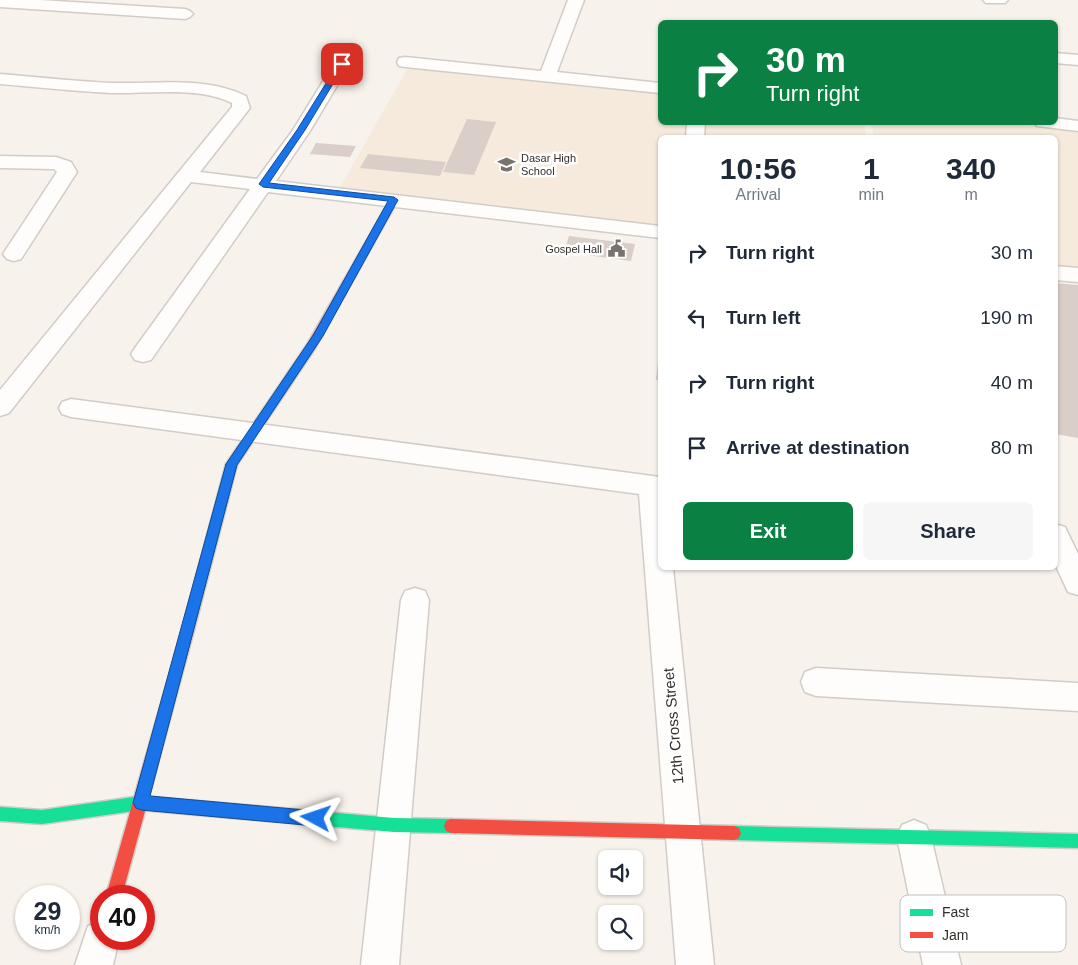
<!DOCTYPE html>
<html lang="en">
<head>
<meta charset="utf-8">
<style>
  :root { --surface:#fff; --page:#f6f6f7; --text:#1f2937; --muted:#747a83; --accent:#0b8043 }
  body { margin:0; font-family:Helvetica,sans-serif; background:var(--page); color:var(--text); height:100vh; display:flex; flex-direction:column; font-size:19px; white-space:nowrap }
  * { box-sizing:border-box; margin:0 }
  p { font-size:16px; color:var(--muted) }
  .icon { flex:none; width:28px; height:28px; fill:none; stroke:currentColor; stroke-width:2; stroke-linecap:round; stroke-linejoin:round }
  .map { position:relative; flex:1; overflow:hidden }
  .drawer { position:absolute; left:658px; top:135px; width:400px; height:435px; display:flex; flex-direction:column; background:var(--surface); border-radius:8px; box-shadow:0 1px 4px #0004 }
  .drawer>* { flex:none }
  .banner { position:absolute; left:658px; top:20px; width:400px; height:105px; border-radius:8px; box-shadow:0 1px 4px #0004; background:#0b8043; color:#fff; overflow:hidden }
  .buttons { position:absolute; left:598px; top:850px; display:grid; gap:10px }
  .buttons a { display:grid; place-items:center; width:45px; height:45px; border-radius:8px; background:var(--surface); box-shadow:0 1px 4px #0004; font-size:25px }
  .speed { position:absolute; left:15px; top:885px; display:flex; gap:10px; font-size:25px; font-weight:700; text-align:center }
  .speed>* { display:grid; place-content:center; width:65px; height:65px; border-radius:50%; background:var(--surface); box-shadow:0 1px 4px #0004; line-height:1 }
  .speed small { font-size:12px; font-weight:400 }
  .speed .limit { border:8px solid #d22; background:#fff; color:#111 }
  .pin { position:absolute; display:grid; place-items:center; width:42px; height:42px; color:#fff; margin:-21px; border-radius:10px; box-shadow:0 2px 8px #0006 }
  .me { position:absolute; width:55px; margin:-28px; rotate:275deg; stroke-linejoin:round; filter:drop-shadow(0 0 4px #0008) }
  .turn { display:flex; align-items:center; gap:18px; height:105px; padding:0 25px; font-size:22px }
  .turn .icon { width:65px; height:65px; stroke-width:2.5 }
  .turn b { display:block; font-size:35px; line-height:42px }
  .eta { display:flex; justify-content:space-evenly; align-items:center; height:85px; text-align:center }
  .eta b { font-size:30px; font-weight:800; line-height:35px }
  .cta { display:flex; gap:10px; margin-top:auto; padding:10px 25px }
  .cta a { flex:1; height:58px; border-radius:8px; background:var(--accent); color:#fff; font-size:20px; font-weight:800; line-height:58px; text-align:center }
  .cta a+a { background:var(--page); color:var(--text) }
  ul { padding:0; list-style:none }
  li { display:flex; align-items:center; gap:15px; height:65px; padding:0 25px }
  li div { flex:1 }
  li b { display:block; font-size:19px }
  li em { font-style:normal }
  .map>svg:first-child { display:block }
  .built { fill:#f5eadc }
  .building { fill:#dacec8 }
  .lines { fill:none; stroke-linecap:round; stroke-linejoin:round }
  .street-casing { stroke:#d1ccc7; stroke-width:3 }
  .fast-casing { stroke:#d1ccc7; stroke-width:3 }
  .jam-casing { stroke:#d1ccc7; stroke-width:3 }
  .street { fill:#fefdfc; fill-rule:evenodd }
  .fast { fill:#16e098; fill-rule:evenodd }
  .jam { fill:#f24e42; fill-rule:evenodd }
  .route { fill:#1a73e8; stroke:#114b97 }
  .labels { text-anchor:middle; dominant-baseline:central; stroke-width:5; stroke-linejoin:round; paint-order:stroke }
  .far-poi-label { font-size:11px; fill:#332f2a; stroke:#fff; text-anchor:start }
  .near-street-label { font-size:15px; fill:#332f2a; stroke:#fff }
  .key { fill:#fff; stroke:#c2c1bf; stroke-width:1 }
  .key-label { font-size:14px; fill:#332f2a }
</style>
</head>
<body>
<div class="map">
<svg width="1078" height="965" viewBox="0 0 1078 965">
  <rect width="100%" height="100%" fill="#f8f2ec"/>
  <g class="built">
    <polygon points="410,64 660,91 660,122 864,123 867,137 660,138 660,229 338,191"/>
    <polygon points="992,122 1078,130 1078,269 1055,267 1055,138 874,137 871,123"/>
  </g>
  <g class="building">
    <polygon points="467,119 496,122 474,175 443,172"/>
    <polygon points="316,143 356,146 350,157 310,154"/>
    <polygon points="368,154 446,162 440,176 360,168"/>
    <polygon points="569,236 635,244 631,261 564,252"/>
    <polygon points="1055,283 1078,285 1078,438 1055,434"/>
    <polygon points="659,353 660,353 660,380 656,380"/>
  </g>
  <g class="lines">
    <defs>
      <g id="street">
        <polygon points="0,0 40,0 185,9 190,11 193,14 190,17 185,19 0,7"/>
        <polygon points="568,0 584,0 557,72 660,83 660,93 405,67 399,66 397,62 399,58 405,57 541,71"/>
        <polygon points="983,0 1008,0 1005,3 986,3"/>
        <polygon points="1055,53 1078,55 1078,65 1055,63"/>
        <path d="M342 59 348 60 350 64 310 131 276 181 660 226V238L268 192 151 360 143 362 135 360 131 354 135 348 250 189 191 182 9 413 0 416V390L232 107V103C199 86 147 94 111 93 74 91 37 87 0 84V74C37 77 74 81 111 83 155 84 205 76 246 96L250 108 200 172 257 179 293 130 336 60Z"/>
        <polygon points="1055,118 1078,121 1078,131 1037,126 1034,122 1055,122"/>
        <polygon points="687,122 705,122 704,138 686,138"/>
        <polygon points="0,156 56,157 71,162 77,172 21,259 14,261 7,259 3,254 57,172 54,169 0,168"/>
        <polygon points="1055,266 1078,268 1078,282 1055,280"/>
        <polygon points="71,399 660,477 660,568 673,568 714,965 676,965 639,494 71,417 62,414 59,408 62,402"/>
        <polygon points="1055,524 1065,527 1078,554 1078,595 1068,592 1055,564"/>
        <polygon points="415,588 425,591 429,600 399,965 361,965 401,600 405,591"/>
        <polygon points="816,668 1078,683 1078,711 816,696 805,692 801,682 805,672"/>
        <polygon points="914,820 926,825 931,837 961,965 923,965 897,837 902,825"/>
        <polygon points="101,921 101,939 119,939 113,965 75,965 88,926"/>
      </g>
      <g id="fast">
        <polygon points="310,345 315,348 314,350 237,465 194,630 192,634 188,636 184,634 182,630 226,464 306,346"/>
        <polygon points="141,796 394,818 451,819 456,821 458,826 456,831 451,833 394,832 141,810 42,824 0,821 0,807 42,810"/>
        <polygon points="734,826 1078,834 1078,848 734,840 729,838 727,833 729,828"/>
      </g>
      <g id="jam">
        <polygon points="394,197 398,200 315,348 310,351 306,350 305,348 390,200"/>
        <polygon points="188,624 192,626 194,630 122,896 106,896 182,630 184,626"/>
        <polygon points="451,819 734,826 739,828 741,833 739,838 734,840 451,833 446,831 444,826 446,821"/>
      </g>
    </defs>
    <use href="#street" class="street-casing"/>
    <use href="#fast" class="fast-casing"/>
    <use href="#jam" class="jam-casing"/>
    <use href="#street" class="street"/>
    <use href="#fast" class="fast"/>
    <use href="#jam" class="jam"/>
  </g>
  <polygon class="route" points="342,62 345,64 305,130 269,183 394,197 398,200 323,336 237,465 150,796 316,811 321,813 323,818 321,824 316,826 141,810 136,808 133,803 226,464 314,334 388,201 263,187 259,184 297,130 338,64"/>
  <defs>
    <symbol id="school-bare" viewBox="-9 -9 18 18"><path d="M0-5L7-2L0 1L-7-2ZM-4 1L0 2.5L4 1V4Q0 6-4 4Z" fill="#78736e" stroke="#fff" stroke-width="2.5" paint-order="stroke"/></symbol>
    <symbol id="civic-bare" viewBox="-9 -9 18 18"><path d="M-.6-6.5H3V-4.5H.6V-3L4-1V1h2V6H-6V1h2V-1L-.6-3ZM-1.2 2.5V6h2.4V2.5Z" fill="#78736e" stroke="#fff" stroke-width="2.5" paint-order="stroke"/></symbol>
  </defs>
  <g fill-rule="evenodd">
    <use href="#school-bare" x="494" y="152" width="25" height="25"/>
    <use href="#civic-bare" x="604" y="236" width="25" height="25"/>
  </g>
  <g class="labels">
    <g class="far-poi-label">
      <text x="521" y="158">Dasar High<tspan x="521" dy="13">School</tspan></text>
      <text x="602" y="249" text-anchor="end">Gospel Hall</text>
    </g>
    <g class="near-street-label">
      <text transform="translate(673 726) rotate(-95)">12th Cross Street</text>
    </g>
  </g>
  <rect x="900" y="895" width="166" height="57" rx="8" class="key"/>
  <rect x="910" y="909" width="23" height="7" fill="#16e098"/>
  <rect x="910" y="932" width="23" height="6" fill="#f24e42"/>
  <g class="key-label">
    <text x="942" y="917">Fast</text>
    <text x="942" y="940">Jam</text>
  </g>
</svg>
<div class="buttons">
<a><svg class="icon" aria-label="sound" viewBox="0 0 24 24"><path d="M4 9h4l5-4v14l-5-4H4zM17 9q2 3 0 6"/></svg></a>
<a><svg class="icon" aria-label="search" viewBox="0 0 24 24"><circle cx="10" cy="10" r="6"/><path d="M15 15l6 6"/></svg></a>
</div>
<div class="speed"><div>29<small>km/h</small></div><div class="limit">40</div></div>
<div class="pin" style="left:342px;top:64px;background:#d93025"><svg class="icon" aria-label="arrive" viewBox="0 0 24 24"><path d="M6 21V4h12l-3 4 3 4H6"/></svg></div>
<svg class="me" style="left:316px;top:818px" viewBox="-20 -20 40 40"><path d="M0-17L14 15 0 8-14 15z" fill="#1a73e8" stroke="#fff" stroke-width="4"/></svg>
<div class="banner">
<div class="turn"><svg class="icon" aria-label="right" viewBox="0 0 24 24"><path d="M7 20v-9h11M14 6l5 5-5 5"/></svg><div><b>30 m</b>Turn right</div></div>
</div>
<section class="drawer">
<div class="eta">
<div><b>10:56</b><p>Arrival</p></div>
<div><b>1</b><p>min</p></div>
<div><b>340</b><p>m</p></div>
</div>
<ul>
<li><svg class="icon" aria-label="right" viewBox="0 0 24 24"><path d="M7 20v-9h11M14 6l5 5-5 5"/></svg><div><b>Turn right</b></div><em>30 m</em></li>
<li><svg class="icon" aria-label="left" viewBox="0 0 24 24"><path d="M17 20v-9H6M10 6l-5 5 5 5"/></svg><div><b>Turn left</b></div><em>190 m</em></li>
<li><svg class="icon" aria-label="right" viewBox="0 0 24 24"><path d="M7 20v-9h11M14 6l5 5-5 5"/></svg><div><b>Turn right</b></div><em>40 m</em></li>
<li><svg class="icon" aria-label="arrive" viewBox="0 0 24 24"><path d="M6 21V4h12l-3 4 3 4H6"/></svg><div><b>Arrive at destination</b></div><em>80 m</em></li>
</ul>
<div class="cta"><a>Exit</a><a>Share</a></div>
</section>
</div>
</body>
</html>
